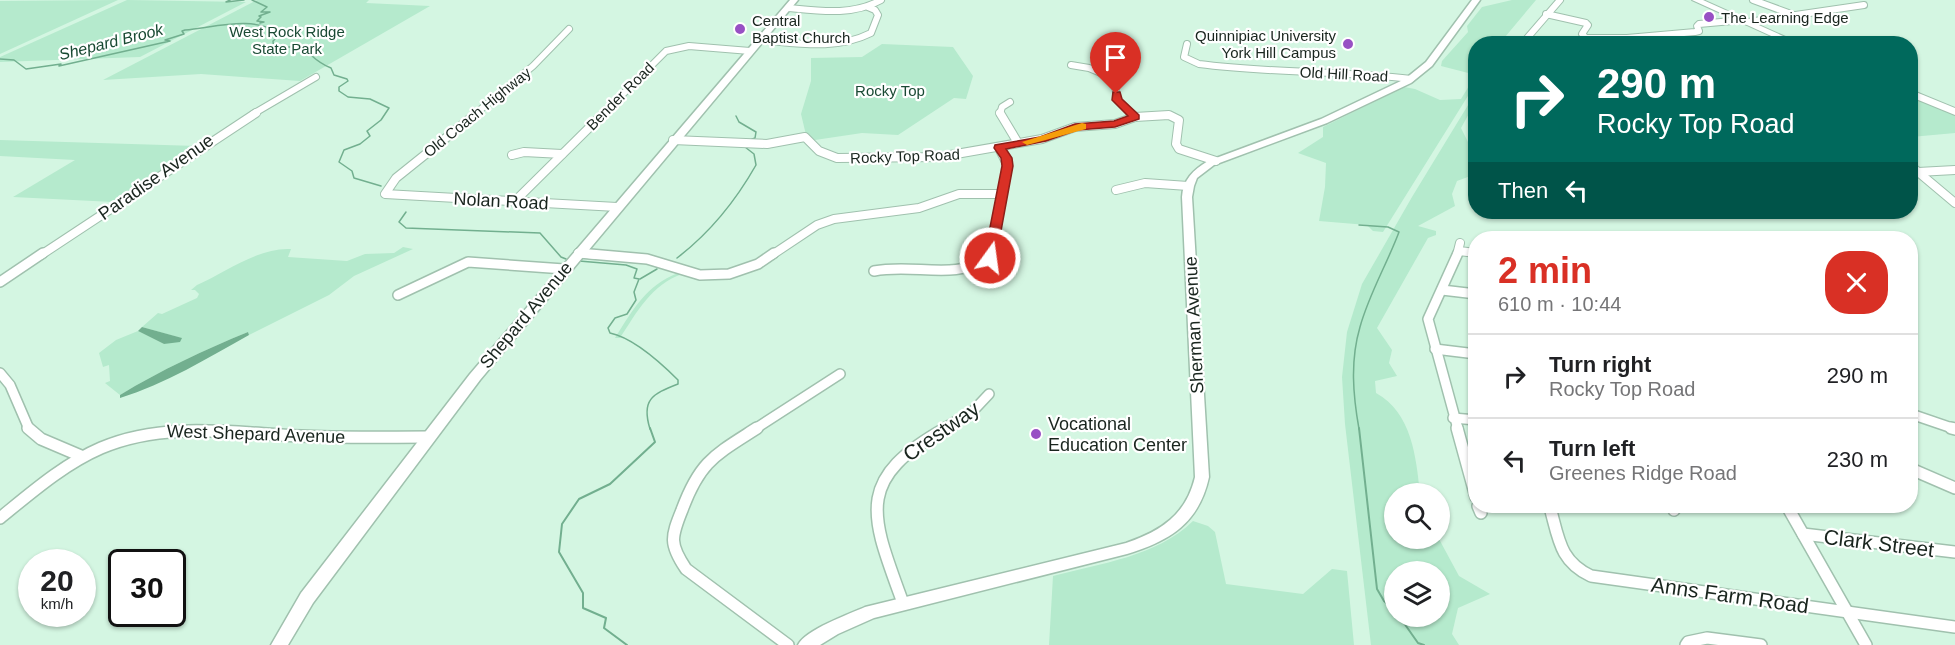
<!DOCTYPE html>
<html lang="en">
<head>
<meta charset="utf-8">
<style>
  :root { --surface:#fff; --page:#f2f2f2; --text:#202124; --muted:#757577; --line:#e0e0e0; --accent:#d93025 }
  body { margin:0; font-family:Arial,sans-serif; background:var(--page); color:var(--text); height:100vh; display:flex; flex-direction:column; font-size:22px; white-space:nowrap }
  * { box-sizing:border-box; margin:0 }
  p { font-size:20px; color:var(--muted) }
  .icon { flex:none; width:33px; height:33px; fill:none; stroke:currentColor; stroke-width:2; stroke-linecap:round; stroke-linejoin:round }
  .map { position:relative; flex:1; overflow:hidden }
  .drawer { position:absolute; left:1468px; top:231px; width:450px; height:282px; display:flex; flex-direction:column; background:var(--surface); border-radius:24px; box-shadow:0 2px 4px #0004 }
  .drawer>* { flex:none }
  .top-card { position:absolute; left:1468px; top:36px; width:450px; height:183px; border-radius:24px; box-shadow:0 2px 4px #0004; background:#00695c; color:#fff; overflow:hidden }
  .controls { position:absolute; left:1384px; top:483px; display:grid; gap:12px }
  .controls a { display:grid; place-items:center; width:66px; height:66px; border-radius:50%; background:var(--surface); box-shadow:0 2px 4px #0004; font-size:30px }
  .speed { position:absolute; left:18px; top:549px; display:flex; gap:12px; font-size:30px; font-weight:700; text-align:center }
  .speed>* { display:grid; place-content:center; width:78px; height:78px; border-radius:50%; background:var(--surface); box-shadow:0 2px 4px #0004; line-height:1 }
  .speed small { font-size:15px; font-weight:400 }
  .speed .limit { border:3px solid #111; border-radius:9px; background:#fff; color:#111 }
  .pin { position:absolute; display:grid; place-items:center; width:51px; height:51px; color:#fff; margin:-62px -26px; border-radius:50% 50% 50% 0; rotate:-45deg; box-shadow:0 0 6px #0007 }
  .pin .icon { rotate:45deg }
  .me { position:absolute; width:66px; margin:-33px; rotate:14deg; stroke-linejoin:round; filter:drop-shadow(0 0 4px #0008) }
  .turn { display:flex; align-items:center; gap:21px; height:126px; padding:0 30px; font-size:27px }
  .turn .icon { width:78px; height:78px; stroke-width:2.5 }
  .turn b { display:block; font-size:42px; line-height:51px }
  .then { display:flex; align-items:center; height:57px; padding:0 30px; background:#0003; gap:12px; font-size:22px }
  .round { display:grid; place-items:center; flex:none; width:63px; height:63px; border-radius:24px; background:var(--page) }
  .summary { display:flex; align-items:center; justify-content:space-between; height:102px; padding:0 30px }
  h1 { font-size:36px; font-weight:700; line-height:45px; color:var(--accent) }
  ul { padding:0; list-style:none }
  li { display:flex; align-items:center; gap:18px; height:84px; padding:0 30px; border-top:2px solid var(--line) }
  li div { flex:1 }
  li b { display:block; font-size:22px }
  li em { font-style:normal }
  .map>svg:first-child { display:block }
  .green { fill:#b5eacd; fill-rule:evenodd }
  .water { fill:#72af8f }
  .lines { fill:none; stroke-linecap:round; stroke-linejoin:round }
  .stream-far1 { stroke:#72af8f; stroke-width:1.5 }
  .stream { stroke:#72af8f; stroke-width:2 }
  .minor-far3-casing { stroke:#a0c1ae; stroke-width:8 }
  .minor-far2-casing { stroke:#a0c1ae; stroke-width:10 }
  .minor-far1-casing { stroke:#a0c1ae; stroke-width:12 }
  .minor-casing { stroke:#a0c1ae; stroke-width:14 }
  .major-casing { stroke:#a0c1ae; stroke-width:3 }
  .highway-casing { stroke:#a0c1ae; stroke-width:2 }
  .minor-far3 { stroke:#fff; stroke-width:6 }
  .minor-far2 { stroke:#fff; stroke-width:8 }
  .minor-far1 { stroke:#fff; stroke-width:9 }
  .minor { stroke:#fff; stroke-width:11 }
  .major { fill:#fff; fill-rule:evenodd }
  .highway { fill:#fff; fill-rule:evenodd }
  .route { fill:#d93025; stroke:#8d1f18; stroke-width:1.5 }
  .slow { fill:#f59e0b }
  .poi-dot { fill:#9850c4; stroke:#fff; stroke-width:2 }
  .labels { text-anchor:middle; dominant-baseline:central; stroke-width:4.5; stroke-linejoin:round; paint-order:stroke }
  .far-poi-label { font-size:15px; fill:#19251e; stroke:#fff; text-anchor:start }
  .far-park-label { font-size:15px; fill:#1a4a34; stroke:#fff }
  .far-street-label { font-size:15px; fill:#19251e; stroke:#fff }
  .far-water-label { font-size:16px; font-style:italic; fill:#184932; stroke:#fff }
  .street-label { font-size:18px; fill:#19251e; stroke:#fff }
  .poi-label { font-size:18px; fill:#19251e; stroke:#fff; text-anchor:start }
  .near-street-label { font-size:21px; fill:#19251e; stroke:#fff }
</style>
</head>
<body>
<div class="map">
<svg width="1955" height="645" viewBox="0 0 1955 645">
  <rect width="100%" height="100%" fill="#d4f6e2"/>
  <g class="green">
    <polygon points="118,0 0,54 0,1"/>
    <polygon points="127,0 246,2 140,57 0,62 0,57"/>
    <polygon points="257,0 369,0 366,3 430,6 300,81 201,74 103,80"/>
    <polygon points="1512,0 1536,0 1500,43 1476,44 1476,75 1441,66 1442,61 1468,32 1467,26 1482,7"/>
    <polygon points="882,44 953,47 973,76 966,99 954,98 898,135 862,133 815,140 806,135 801,114 811,81 811,58 862,57"/>
    <polygon points="1472,81 1476,83 1383,232 1373,231 1367,225 1319,221 1325,187 1326,163 1298,153 1323,137 1323,127 1404,87 1415,89 1440,100 1461,99"/>
    <path d="M1476 92V101L1461 128 1476 158V174L1457 181 1452 194 1455 206 1418 226 1436 231V235L1428 238 1377 328 1392 350 1389 363 1397 376 1375 381 1376 393C1412 413 1416 457 1420 493L1395 494V538L1439 539 1459 576 1490 594 1458 608 1452 634 1459 645H1371L1345 424 1342 377 1347 332 1362 284 1412 197ZM1395 572H1440V616H1395Z"/>
    <polygon points="1911,96 1955,115 1955,133 1911,137"/>
    <polygon points="0,140 197,146 113,202 13,197 75,160 0,156"/>
    <path d="M403 247 413 249 354 276 329 295 249 335 248 332C204 350 161 370 120 395L105 383 110 381 109 365 103 367 99 353 116 340 138 331 164 344 181 338 142 327 158 313 162 314 197 298 199 294 195 290H191L197 285C226 272 259 247 291 249L288 257 347 261 365 254 394 253Z"/>
    <path d="M678 273 682 274C651 285 637 312 620 338H615C632 311 646 285 678 273Z"/>
    <path d="M1193 521 1208 526 1215 532 1226 584 1303 594 1332 569 1347 571 1354 645H1049L1053 576C1101 563 1156 557 1193 521Z"/>
  </g>
  <g class="water">
    <polygon points="142,327 182,338 180,342 164,344 138,331"/>
    <path d="M248 332 249 335C208 358 165 384 120 398V395C161 370 204 350 248 332Z"/>
  </g>
  <g class="lines">
    <g class="stream-far1">
      <polyline points="230,0 226,2 244,0"/>
      <polyline points="252,0 267,7 261,12 270,12 259,16 261,17 257,21 264,22 260,23"/>
      <path d="M0 59 14 60 26 69 61 64 59 66 170 41 165 40 184 34 182 31 185 30C217 27 253 15 281 34L273 41 274 51C310 38 303 57 331 68L334 75 347 79 348 81 339 87V91L348 97 370 99 389 108 381 120 367 131 370 136 360 144 344 150 339 162 352 171 354 178 381 186"/>
      <polyline points="736,116 739,122 756,132 755,138 750,140"/>
      <polyline points="406,212 399,222 406,228 540,233 561,257 566,259"/>
      <path d="M677 258C711 232 735 202 756 165L754 154 745 147"/>
      <path d="M579 261 626 265 637 269 634 278 639 279 634 292 636 300 627 314 615 318 608 328 610 333C634 338 661 363 678 380V384C652 394 641 400 650 429"/>
      <polyline points="640,279 657,269"/>
      <path d="M1359 429C1353 395 1350 361 1360 327 1369 294 1387 264 1399 232L1388 227 1359 225"/>
    </g>
    <g class="stream">
      <polyline points="1359,428 1377,589 1384,601 1395,611"/>
      <polyline points="1399,616 1418,643 1424,645"/>
      <polyline points="627,645 604,628 606,618 583,608 583,593 559,552 562,524 579,499 610,484 655,442 650,428"/>
    </g>
    <defs>
      <g id="minor-far3">
        <polyline points="1753,0 1794,15"/>
        <path d="M788 8C820 11 852 16 881 0"/>
        <polyline points="1546,14 1586,23 1588,25 1582,34 1590,42"/>
        <polyline points="1748,22 1864,5"/>
        <polyline points="1586,38 1627,38 1695,32 1699,31 1697,26 1699,24 1743,20"/>
        <path d="M759 40C797 43 835 51 871 33L878 15 875 10 868 7"/>
        <path d="M1187 44 1184 57 1199 64C1269 73 1341 71 1411 79"/>
        <polyline points="1522,44 1560,0"/>
        <polyline points="1071,65 1089,68 1108,76 1115,85 1117,100 1132,114"/>
        <polyline points="253,114 316,77"/>
        <polyline points="475,114 533,66 569,29"/>
        <polyline points="603,114 666,51 689,46 750,51"/>
        <polyline points="1000,114 1002,107 1010,102"/>
      </g>
      <g id="minor-far2">
        <polyline points="477,113 396,178 385,194 617,207"/>
        <polyline points="1000,113 1018,143"/>
        <polyline points="1130,113 1135,117"/>
        <polyline points="673,140 767,144 805,137 819,151 837,158 939,157 1042,139 1075,127 1115,124 1135,117 1169,115 1179,120 1176,144 1179,149 1216,161"/>
        <polyline points="512,155 524,152 562,154"/>
        <polyline points="1911,166 1955,203"/>
        <polyline points="1918,172 1955,170"/>
        <polyline points="1116,190 1145,183 1188,186"/>
        <polyline points="515,201 604,113"/>
        <polyline points="1459,251 1476,253"/>
        <polyline points="578,253 597,255"/>
        <polyline points="41,255 256,113"/>
        <polyline points="772,255 817,225 834,219 919,208 959,194 1003,194"/>
        <polyline points="991,255 1008,166 999,148"/>
        <polyline points="1457,255 1460,243"/>
      </g>
      <g id="minor-far1">
        <polyline points="579,253 647,259 700,275 729,274 758,264 774,253"/>
        <path d="M874 271C914 263 954 281 990 258L991 253"/>
        <polyline points="0,282 43,253"/>
        <polyline points="1442,290 1476,294"/>
        <polyline points="398,295 468,262 564,269"/>
        <polyline points="1435,349 1476,354"/>
        <polyline points="0,373 10,385 29,429"/>
        <polyline points="1911,414 1955,429"/>
        <polyline points="1453,418 1476,420"/>
        <polyline points="755,429 840,374"/>
        <polyline points="943,429 973,411 989,394"/>
        <polyline points="1458,429 1428,319 1458,253"/>
      </g>
      <g id="minor">
        <polyline points="28,428 41,439 81,456"/>
        <path d="M757 428C715 455 700 461 682 510 671 537 669 544 686 569L788 645"/>
        <polyline points="1457,428 1476,497"/>
        <polyline points="1951,428 1955,429"/>
        <polyline points="1911,469 1955,488"/>
        <polyline points="1478,506 1481,513"/>
        <path d="M1552 506 1551 511C1559 541 1561 562 1591 576L1955 627"/>
        <polyline points="1787,506 1866,645"/>
        <polyline points="1674,510 1676,506"/>
        <path d="M0 518C32 492 64 464 101 448 164 421 234 433 301 436 343 438 386 437 429 437"/>
        <polyline points="1803,534 1955,552"/>
        <path d="M903 603C871 515 853 480 946 428"/>
        <polyline points="1686,645 1688,642 1707,638 1761,645"/>
      </g>
      <g id="major">
        <polygon points="790,0 798,0 480,380 313,603 288,645 271,645 301,593 470,374"/>
        <path d="M1472 0H1480L1432 66 1411 83 1327 123 1214 165 1197 178 1194 186 1192 197 1209 477C1199 523 1170 541 1127 554L874 618 838 634 820 645H798C805 630 849 614 865 607L1126 543C1161 531 1186 515 1195 477L1182 197C1183 180 1193 170 1208 161L1321 119 1405 79 1426 62Z"/>
      </g>
      <g id="highway">
        <polygon points="1692,0 1703,0 1801,44 1789,44"/>
        <polygon points="1911,90 1955,108 1955,115 1911,97"/>
      </g>
    </defs>
    <use href="#minor-far3" class="minor-far3-casing"/>
    <use href="#minor-far2" class="minor-far2-casing"/>
    <use href="#minor-far1" class="minor-far1-casing"/>
    <use href="#minor" class="minor-casing"/>
    <use href="#major" class="major-casing"/>
    <use href="#highway" class="highway-casing"/>
    <use href="#minor-far3" class="minor-far3"/>
    <use href="#minor-far2" class="minor-far2"/>
    <use href="#minor-far1" class="minor-far1"/>
    <use href="#minor" class="minor"/>
    <use href="#major" class="major"/>
    <use href="#highway" class="highway"/>
  </g>
  <polygon class="route" points="1113,92 1120,92 1122,99 1139,115 1139,119 1115,127 1077,130 1046,141 1006,149 1012,158 1013,166 996,258 995,261 986,261 984,258 1002,166 1001,158 994,148 995,145 1040,137 1075,124 1114,121 1128,116 1112,100"/>
  <polygon class="slow" points="1082,123 1086,124 1086,129 1027,145 1022,142"/>
  <g class="poi-dot">
    <circle cx="1709" cy="17" r="6"/>
    <circle cx="740" cy="29" r="6"/>
    <circle cx="1348" cy="44" r="6"/>
    <circle cx="1036" cy="434" r="6"/>
  </g>
  <g class="labels">
    <g class="far-poi-label">
      <text x="1721" y="17">The Learning Edge</text>
      <text x="752" y="20">Central<tspan x="752" dy="17">Baptist Church</tspan></text>
      <text x="1336" y="35" text-anchor="end">Quinnipiac University<tspan x="1336" dy="17">York Hill Campus</tspan></text>
    </g>
    <g class="far-park-label">
      <text x="287" y="31">West Rock Ridge<tspan x="287" dy="17">State Park</tspan></text>
      <text x="890" y="90">Rocky Top</text>
    </g>
    <g class="far-street-label">
      <text transform="translate(1344 74) rotate(3)">Old Hill Road</text>
      <text transform="translate(620 96) rotate(-45)">Bender Road</text>
      <text transform="translate(477 112) rotate(-39)">Old Coach Highway</text>
      <text transform="translate(905 156) rotate(-2)">Rocky Top Road</text>
    </g>
    <g class="far-water-label">
      <text transform="translate(111 42) rotate(-14)">Shepard Brook</text>
    </g>
    <g class="street-label">
      <text transform="translate(156 177) rotate(-35)">Paradise Avenue</text>
      <text transform="translate(501 201) rotate(3)">Nolan Road</text>
      <text transform="translate(526 315) rotate(-50)">Shepard Avenue</text>
      <text transform="translate(1194 325) rotate(-93)">Sherman Avenue</text>
      <text transform="translate(256 434) rotate(2)">West Shepard Avenue</text>
    </g>
    <g class="poi-label">
      <text x="1048" y="424">Vocational<tspan x="1048" dy="21">Education Center</tspan></text>
    </g>
    <g class="near-street-label">
      <text transform="translate(941 431) rotate(-35)">Crestway</text>
      <text transform="translate(1879 543) rotate(7)">Clark Street</text>
      <text transform="translate(1730 595) rotate(8)">Anns Farm Road</text>
    </g>
  </g>
</svg>
<div class="controls">
<a><svg class="icon" aria-label="search" viewBox="0 0 24 24"><circle cx="10" cy="10" r="6"/><path d="M15 15l6 6"/></svg></a>
<a><svg class="icon" aria-label="layers" viewBox="0 0 24 24"><path d="M12 4l9 5-9 5-9-5zM3 14l9 5 9-5"/></svg></a>
</div>
<div class="speed"><div>20<small>km/h</small></div><div class="limit">30</div></div>
<div class="pin" style="left:1116px;top:94px;background:#d93025"><svg class="icon" aria-label="arrive" viewBox="0 0 24 24"><path d="M6 21V4h12l-3 4 3 4H6"/></svg></div>
<svg class="me" style="left:990px;top:258px" viewBox="-20 -20 40 40"><circle r="17" fill="#d93025" stroke="#fff" stroke-width="3"/><path d="M0-11L8 9 0 5-8 9z" fill="#fff"/></svg>
<div class="top-card">
<div class="turn"><svg class="icon" aria-label="right" viewBox="0 0 24 24"><path d="M7 20v-9h11M14 6l5 5-5 5"/></svg><div><b>290 m</b>Rocky Top Road</div></div>
<div class="then">Then<svg class="icon" aria-label="left" viewBox="0 0 24 24"><path d="M17 20v-9H6M10 6l-5 5 5 5"/></svg></div>
</div>
<section class="drawer">
<div class="summary"><div><h1>2 min</h1><p>610 m · 10:44</p></div><a class="round" style="background:#d93025;color:#fff"><svg class="icon" aria-label="close" viewBox="0 0 24 24"><path d="M6 6l12 12M18 6L6 18"/></svg></a></div>
<ul>
<li><svg class="icon" aria-label="right" viewBox="0 0 24 24"><path d="M7 20v-9h11M14 6l5 5-5 5"/></svg><div><b>Turn right</b><p>Rocky Top Road</p></div><em>290 m</em></li>
<li><svg class="icon" aria-label="left" viewBox="0 0 24 24"><path d="M17 20v-9H6M10 6l-5 5 5 5"/></svg><div><b>Turn left</b><p>Greenes Ridge Road</p></div><em>230 m</em></li>
</ul>
</section>
</div>
</body>
</html>
